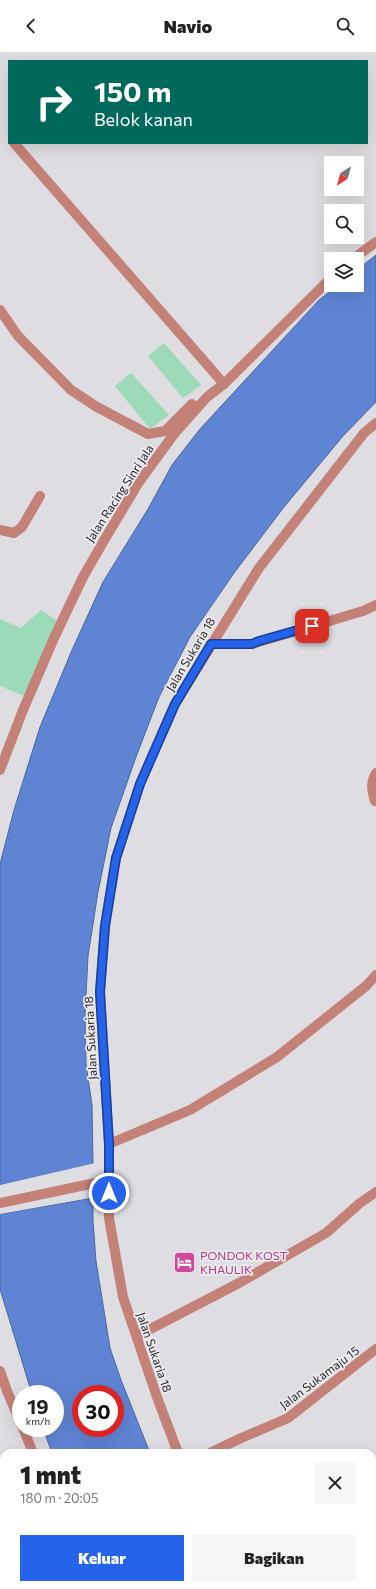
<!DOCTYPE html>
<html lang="id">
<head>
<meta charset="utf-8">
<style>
  :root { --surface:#fff; --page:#f6f6f6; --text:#222; --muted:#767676; --accent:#2563eb }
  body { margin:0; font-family:Commissioner,sans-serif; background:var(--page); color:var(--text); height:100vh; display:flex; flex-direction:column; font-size:15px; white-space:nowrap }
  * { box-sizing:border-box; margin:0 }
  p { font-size:13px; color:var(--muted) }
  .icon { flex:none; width:22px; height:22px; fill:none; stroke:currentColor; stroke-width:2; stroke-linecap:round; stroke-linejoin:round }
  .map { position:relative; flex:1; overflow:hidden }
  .sheet { position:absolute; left:0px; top:1397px; width:376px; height:140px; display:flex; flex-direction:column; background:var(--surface); border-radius:12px 12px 0 0; box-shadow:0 4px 16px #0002 }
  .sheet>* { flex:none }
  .top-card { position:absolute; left:8px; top:8px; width:360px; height:84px; border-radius:0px; box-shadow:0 4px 16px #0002; background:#00695c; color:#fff; overflow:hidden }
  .needle { width:26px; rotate:216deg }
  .fabs { position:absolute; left:324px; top:104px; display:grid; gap:8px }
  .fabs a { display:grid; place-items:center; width:40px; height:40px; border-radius:0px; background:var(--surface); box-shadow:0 4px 16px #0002; font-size:20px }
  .speed { position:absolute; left:12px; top:1333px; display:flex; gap:8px; font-size:20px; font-weight:700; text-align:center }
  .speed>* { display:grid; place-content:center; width:52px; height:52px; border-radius:50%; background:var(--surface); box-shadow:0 4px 16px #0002; line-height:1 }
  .speed small { font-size:10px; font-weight:400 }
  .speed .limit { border:6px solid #d22; background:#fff; color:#111 }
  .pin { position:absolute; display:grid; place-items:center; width:34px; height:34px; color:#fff; margin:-17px; border-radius:8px; box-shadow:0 2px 6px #0006 }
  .me { position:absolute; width:44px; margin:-22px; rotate:0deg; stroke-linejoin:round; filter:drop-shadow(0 0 3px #0008) }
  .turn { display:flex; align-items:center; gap:14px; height:84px; padding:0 20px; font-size:18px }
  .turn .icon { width:52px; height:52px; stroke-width:2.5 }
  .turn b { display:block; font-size:28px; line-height:34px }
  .round { display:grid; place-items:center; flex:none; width:42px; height:42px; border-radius:0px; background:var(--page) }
  .headline { display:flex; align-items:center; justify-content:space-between; height:68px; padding:0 20px }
  h1 { font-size:24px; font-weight:800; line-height:30px }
  .primary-button { display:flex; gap:8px; margin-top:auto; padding:8px 20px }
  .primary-button a { flex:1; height:46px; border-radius:0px; background:var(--accent); color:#fff; font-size:16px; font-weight:800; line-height:46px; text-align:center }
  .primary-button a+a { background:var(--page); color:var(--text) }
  header { display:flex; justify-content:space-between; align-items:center; height:52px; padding:0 20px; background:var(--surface); font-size:18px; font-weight:800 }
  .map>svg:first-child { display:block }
  .green { fill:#9ddab9 }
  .water { fill:#5f84d4; stroke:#4c669e; fill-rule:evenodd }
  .pier { fill:#dedee2 }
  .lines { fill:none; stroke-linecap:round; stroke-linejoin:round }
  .street { stroke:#c48177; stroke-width:10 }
  .route-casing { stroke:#184099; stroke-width:10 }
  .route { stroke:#2563eb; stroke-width:7 }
  .labels { text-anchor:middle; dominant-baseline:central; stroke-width:3.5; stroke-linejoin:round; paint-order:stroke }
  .street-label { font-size:12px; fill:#1f1f21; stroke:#ebebef }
  .hotel-label { font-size:12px; fill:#b23c85; stroke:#ebebef; text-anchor:start }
</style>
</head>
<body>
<header><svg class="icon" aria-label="back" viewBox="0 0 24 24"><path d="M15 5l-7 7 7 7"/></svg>Navio<svg class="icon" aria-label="search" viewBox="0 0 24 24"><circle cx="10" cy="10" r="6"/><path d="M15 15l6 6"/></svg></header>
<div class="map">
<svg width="376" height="1537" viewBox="0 0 376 1537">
  <rect width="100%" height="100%" fill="#dedee2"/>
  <g class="green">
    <polygon points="164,291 201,333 183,346 148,304"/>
    <polygon points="131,321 169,363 150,377 115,334"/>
    <polygon points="41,558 59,570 29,646 0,634 0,567 21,576"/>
  </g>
  <g class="water">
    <polygon points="376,203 376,350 343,384 284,455 234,521 190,585 159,645 136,705 111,776 98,840 88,904 85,963 86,1012 92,1053 93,1112 0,1133 0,812 14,758 40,675 72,598 103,530 148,457 172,413 200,377 319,248 338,233 357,233 357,218"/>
    <path d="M93 1146V1169L96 1209 110 1296 121 1328 150 1401H52L43 1376H55V1342H32L0 1237V1162ZM81 1342H115V1376H81Z"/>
    <polygon points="121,1533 211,1533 212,1537 123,1537"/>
  </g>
  <g class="pier">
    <polygon points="95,1111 94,1114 0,1135 0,1133"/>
    <polygon points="93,1144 95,1145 0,1162 0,1160"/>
  </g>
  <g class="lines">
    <g class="street">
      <polyline points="14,91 224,332"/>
      <polyline points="353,207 376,190"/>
      <polyline points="0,258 18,284 71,338 97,355 148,382 165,379 192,352"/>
      <polyline points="0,478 14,481 22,475 40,444"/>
      <polyline points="211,592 252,592 363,559 376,553"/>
      <polyline points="0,718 23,658 54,586 83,525 106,485 139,430 174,382 207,345 224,332 331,226"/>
      <path d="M375 749C372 739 370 731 376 721"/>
      <polyline points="109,1092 190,1058 277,1005 366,934 376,923"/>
      <polyline points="0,1151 109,1128"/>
      <polyline points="137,1284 239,1231 326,1181 360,1151 376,1140"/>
      <polyline points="0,1319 7,1339 21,1372"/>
      <polyline points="23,1376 33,1401"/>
      <polyline points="178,1401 158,1348 123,1245 109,1166 109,1092 100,940 105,874 116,806 140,732 175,652 259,516 364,381 376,371"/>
      <polyline points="210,1401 239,1387 288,1366 376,1297"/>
      <polyline points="372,1457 376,1454"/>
      <polyline points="94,1533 95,1537"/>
      <polyline points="233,1533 235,1537"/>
    </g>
  </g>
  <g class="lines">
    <defs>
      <polyline id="route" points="109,1141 109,1092 100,940 105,874 116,806 140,732 175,652 211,592 252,592 259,589 312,574"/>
    </defs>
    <use href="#route" class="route-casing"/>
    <use href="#route" class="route"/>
  </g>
  <defs>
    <symbol id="hotel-square" viewBox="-11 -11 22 22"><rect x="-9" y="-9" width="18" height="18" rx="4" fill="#d1479c" stroke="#ebebef"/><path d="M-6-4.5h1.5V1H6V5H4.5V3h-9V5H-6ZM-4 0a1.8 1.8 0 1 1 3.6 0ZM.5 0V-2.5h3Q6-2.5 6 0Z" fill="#fff"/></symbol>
  </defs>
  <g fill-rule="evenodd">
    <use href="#hotel-square" x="172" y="1198" width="25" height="25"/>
  </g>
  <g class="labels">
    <g class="street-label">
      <text transform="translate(119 441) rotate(-57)">Jalan Racing Sinri Jala</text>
      <text transform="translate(190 602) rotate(-59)">Jalan Sukaria 18</text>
      <text transform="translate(90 986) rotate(-93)">Jalan Sukaria 18</text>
      <text transform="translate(155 1300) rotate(71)">Jalan Sukaria 18</text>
      <text transform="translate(319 1325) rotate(-37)">Jalan Sukamaju 15</text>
    </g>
    <g class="hotel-label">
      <text x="200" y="1203">PONDOK KOST<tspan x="200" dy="14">KHAULIK</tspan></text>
    </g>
  </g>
</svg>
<div class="fabs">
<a><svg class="needle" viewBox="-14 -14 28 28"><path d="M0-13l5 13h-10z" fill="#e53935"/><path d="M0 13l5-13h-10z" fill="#767676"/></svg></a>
<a><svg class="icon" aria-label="search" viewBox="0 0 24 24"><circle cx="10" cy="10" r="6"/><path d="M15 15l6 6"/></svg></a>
<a><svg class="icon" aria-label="layers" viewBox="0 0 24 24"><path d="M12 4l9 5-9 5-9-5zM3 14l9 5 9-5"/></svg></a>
</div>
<div class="speed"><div>19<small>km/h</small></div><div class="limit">30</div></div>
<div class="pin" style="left:312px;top:574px;background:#d93025"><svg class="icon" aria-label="arrive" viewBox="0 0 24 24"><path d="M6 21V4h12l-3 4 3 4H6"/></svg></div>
<svg class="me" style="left:109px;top:1141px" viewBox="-20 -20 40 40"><circle r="17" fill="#2563eb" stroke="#fff" stroke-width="3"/><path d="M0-11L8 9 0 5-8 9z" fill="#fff"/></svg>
<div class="top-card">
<div class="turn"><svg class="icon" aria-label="right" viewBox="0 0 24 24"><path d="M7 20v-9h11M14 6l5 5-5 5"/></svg><div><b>150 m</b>Belok kanan</div></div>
</div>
<section class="sheet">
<div class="headline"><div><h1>1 mnt</h1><p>180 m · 20:05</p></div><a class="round"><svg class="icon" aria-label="close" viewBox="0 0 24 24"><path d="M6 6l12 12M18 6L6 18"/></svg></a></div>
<div class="primary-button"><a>Keluar</a><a>Bagikan</a></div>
</section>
</div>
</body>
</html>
